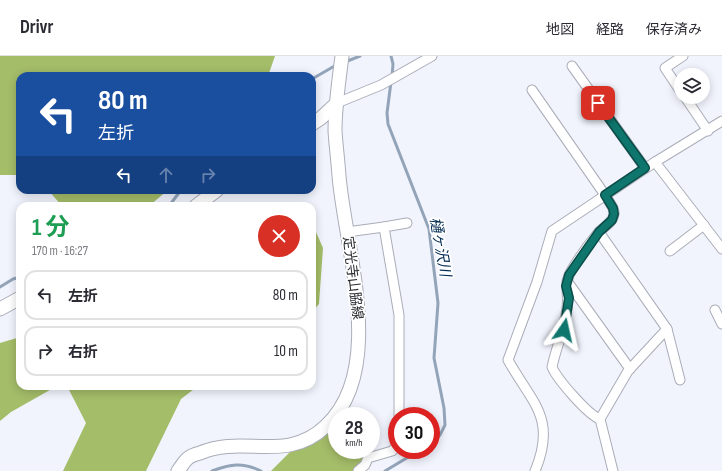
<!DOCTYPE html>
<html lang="ja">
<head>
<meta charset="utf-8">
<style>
  :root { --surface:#fff; --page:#f2f2f3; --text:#2b2b33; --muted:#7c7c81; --line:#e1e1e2 }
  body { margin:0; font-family:"Sofia Sans Condensed","Noto Sans JP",sans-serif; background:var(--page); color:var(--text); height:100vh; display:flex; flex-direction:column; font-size:15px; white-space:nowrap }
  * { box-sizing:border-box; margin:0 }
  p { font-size:13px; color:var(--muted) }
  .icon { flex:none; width:22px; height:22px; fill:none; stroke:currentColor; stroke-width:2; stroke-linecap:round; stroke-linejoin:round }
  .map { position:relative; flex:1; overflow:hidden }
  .details { position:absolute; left:16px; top:146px; width:300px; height:188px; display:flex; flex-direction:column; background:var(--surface); border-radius:12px; box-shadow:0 2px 10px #0003 }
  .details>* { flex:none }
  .banner { position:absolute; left:16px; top:16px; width:300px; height:122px; border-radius:12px; box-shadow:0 2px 10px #0003; background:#1a4fa0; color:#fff; overflow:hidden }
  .controls { position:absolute; left:674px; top:12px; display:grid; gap:8px }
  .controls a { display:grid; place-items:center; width:36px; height:36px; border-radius:50%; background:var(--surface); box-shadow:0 2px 10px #0003; font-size:20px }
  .speed { position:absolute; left:328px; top:351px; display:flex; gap:8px; font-size:20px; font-weight:700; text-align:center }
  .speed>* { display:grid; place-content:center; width:52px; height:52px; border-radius:50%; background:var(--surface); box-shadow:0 2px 10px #0003; line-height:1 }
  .speed small { font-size:10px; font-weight:400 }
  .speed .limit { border:6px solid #d22; background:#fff; color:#111 }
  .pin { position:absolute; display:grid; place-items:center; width:34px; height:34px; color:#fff; margin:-17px; border-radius:8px; box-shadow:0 2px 6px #0006 }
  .me { position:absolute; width:44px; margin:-22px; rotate:11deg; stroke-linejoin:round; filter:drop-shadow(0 0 3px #0008) }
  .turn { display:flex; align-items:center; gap:14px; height:84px; padding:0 16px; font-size:18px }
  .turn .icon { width:52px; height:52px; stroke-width:2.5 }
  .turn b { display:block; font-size:28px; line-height:34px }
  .lanes { display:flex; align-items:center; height:38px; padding:0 16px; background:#0003; justify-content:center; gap:20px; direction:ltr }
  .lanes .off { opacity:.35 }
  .round { display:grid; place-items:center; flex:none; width:42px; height:42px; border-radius:21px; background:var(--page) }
  .overview { display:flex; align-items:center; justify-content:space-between; height:68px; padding:0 16px }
  h1 { font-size:24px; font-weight:700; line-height:30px; color:#1e9e55 }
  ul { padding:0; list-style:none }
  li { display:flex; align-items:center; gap:12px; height:50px; margin:0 8px 6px; padding:0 8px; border:2px solid var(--line); border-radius:12px }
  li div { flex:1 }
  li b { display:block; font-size:15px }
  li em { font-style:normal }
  header { display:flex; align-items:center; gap:24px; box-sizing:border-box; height:56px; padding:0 20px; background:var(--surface); border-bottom:1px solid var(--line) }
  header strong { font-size:19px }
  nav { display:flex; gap:22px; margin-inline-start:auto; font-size:14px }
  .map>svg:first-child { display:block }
  .forest { fill:#a4bd69 }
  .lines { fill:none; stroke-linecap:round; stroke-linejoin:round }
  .stream { stroke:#93a4b9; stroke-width:3 }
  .street-casing { stroke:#aaadb8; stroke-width:11 }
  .secondary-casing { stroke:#aaadb8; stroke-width:15 }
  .street { stroke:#fff; stroke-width:9 }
  .secondary { stroke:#fff; stroke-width:13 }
  .route-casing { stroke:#0a4d48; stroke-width:10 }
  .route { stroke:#0f766e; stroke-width:7 }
  .labels { text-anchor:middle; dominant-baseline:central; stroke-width:3.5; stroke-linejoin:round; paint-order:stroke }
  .street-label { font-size:14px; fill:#2b2c31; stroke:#fff }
  .water-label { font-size:15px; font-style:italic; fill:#042c55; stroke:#fff }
</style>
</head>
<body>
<header>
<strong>Drivr</strong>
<nav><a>地図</a><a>経路</a><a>保存済み</a></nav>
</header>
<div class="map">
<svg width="722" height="415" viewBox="0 0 722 415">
  <rect width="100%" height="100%" fill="#f1f4fd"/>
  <g class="forest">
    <polygon points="0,0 275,0 268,20 20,20 20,119 0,119"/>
    <polygon points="48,134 168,134 149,150 62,150"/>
    <polygon points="312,167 323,192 319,248 312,256"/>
    <polygon points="20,281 20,330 57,330 11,356 0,365 0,287"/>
    <polygon points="67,330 198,330 181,343 146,415 63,415 86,367"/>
    <polygon points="337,372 337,394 367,394 361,415 271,415 299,387"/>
  </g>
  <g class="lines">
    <g class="stream">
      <polyline points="391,0 393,8 392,21"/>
      <polyline points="345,6 360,0"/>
      <polyline points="312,23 338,8"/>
      <polyline points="391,26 387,57 388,68 429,173 438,247 434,302 444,352 445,369 440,379 431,388"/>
      <polyline points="169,150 181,134"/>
      <polyline points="0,231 13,223 20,221"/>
      <path d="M212 415C230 408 243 406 261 415"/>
      <polyline points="385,415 420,394"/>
    </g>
    <defs>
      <g id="street">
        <polyline points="572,10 645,112"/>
        <path d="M532 34 605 139C608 145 615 152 614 158 613 167 603 171 598 177 588 189 578 203 570 217 564 228 569 240 567 252 565 273 556 291 552 311 557 323 588 359 600 363"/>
        <polyline points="681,36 665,12 683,0"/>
        <polyline points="685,41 708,75"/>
        <polyline points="337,47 381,29 432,0"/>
        <polyline points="655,106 722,193"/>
        <polyline points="384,171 407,167"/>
        <polyline points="347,176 384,171 399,259 399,360"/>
        <polyline points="599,176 667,273"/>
        <polyline points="670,195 704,169"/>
        <polyline points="567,225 630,313"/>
        <polyline points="715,254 722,268"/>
        <polyline points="358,415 365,409 368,402 392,395 397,390"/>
        <path d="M535 415C557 362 532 347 508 304L537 226 552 175 655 106 722 65"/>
        <polyline points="613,415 600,363 628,315 667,273 680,324"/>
      </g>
      <g id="secondary">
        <polyline points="312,68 321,62 337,47"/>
        <polyline points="196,150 217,134"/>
        <polyline points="0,253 20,242"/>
        <path d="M178 415C181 411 183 407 187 403 190 400 196 398 200 397 244 378 286 408 326 370 387 313 345 192 339 120 338 105 336 90 335 75 335 50 339 24 342 0"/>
      </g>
    </defs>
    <use href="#street" class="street-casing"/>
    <use href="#secondary" class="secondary-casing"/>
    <use href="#street" class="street"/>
    <use href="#secondary" class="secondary"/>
  </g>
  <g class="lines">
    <defs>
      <polyline id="route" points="564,274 569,242 566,230 569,219 599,176 612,164 614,158 613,152 605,139 645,112 598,47"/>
    </defs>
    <use href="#route" class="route-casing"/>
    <use href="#route" class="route"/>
  </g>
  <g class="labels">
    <g class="street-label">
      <text transform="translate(353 222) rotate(83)">定光寺山脇線</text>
    </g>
    <g class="water-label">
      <text transform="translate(440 191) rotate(80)">樋ヶ沢川</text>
    </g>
  </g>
</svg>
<div class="controls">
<a><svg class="icon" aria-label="layers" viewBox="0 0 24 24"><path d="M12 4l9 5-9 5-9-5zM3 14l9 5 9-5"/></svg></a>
</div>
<div class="speed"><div>28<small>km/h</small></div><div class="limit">30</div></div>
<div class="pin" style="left:598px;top:47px;background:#d93025"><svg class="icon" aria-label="arrive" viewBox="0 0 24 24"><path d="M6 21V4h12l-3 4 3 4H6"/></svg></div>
<svg class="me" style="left:564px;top:274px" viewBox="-20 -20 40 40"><path d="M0-17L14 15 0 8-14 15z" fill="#0f766e" stroke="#fff" stroke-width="4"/></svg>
<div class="banner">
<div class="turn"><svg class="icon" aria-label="left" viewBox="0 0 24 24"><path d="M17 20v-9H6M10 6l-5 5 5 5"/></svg><div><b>80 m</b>左折</div></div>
<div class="lanes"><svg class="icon" aria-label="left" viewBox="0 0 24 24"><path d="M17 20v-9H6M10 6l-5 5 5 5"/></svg><svg class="icon off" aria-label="ahead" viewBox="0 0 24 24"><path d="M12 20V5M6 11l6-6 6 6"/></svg><svg class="icon off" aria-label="right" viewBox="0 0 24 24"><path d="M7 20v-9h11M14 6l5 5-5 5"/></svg></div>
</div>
<section class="details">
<div class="overview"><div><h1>1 分</h1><p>170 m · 16:27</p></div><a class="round" style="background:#d93025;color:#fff"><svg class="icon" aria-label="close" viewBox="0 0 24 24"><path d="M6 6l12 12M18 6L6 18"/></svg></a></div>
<ul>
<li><svg class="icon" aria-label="left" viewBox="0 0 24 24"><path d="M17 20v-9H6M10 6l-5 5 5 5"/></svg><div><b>左折</b></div><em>80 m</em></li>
<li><svg class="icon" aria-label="right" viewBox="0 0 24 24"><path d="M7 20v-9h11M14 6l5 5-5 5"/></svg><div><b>右折</b></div><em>10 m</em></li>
</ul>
</section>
</div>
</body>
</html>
